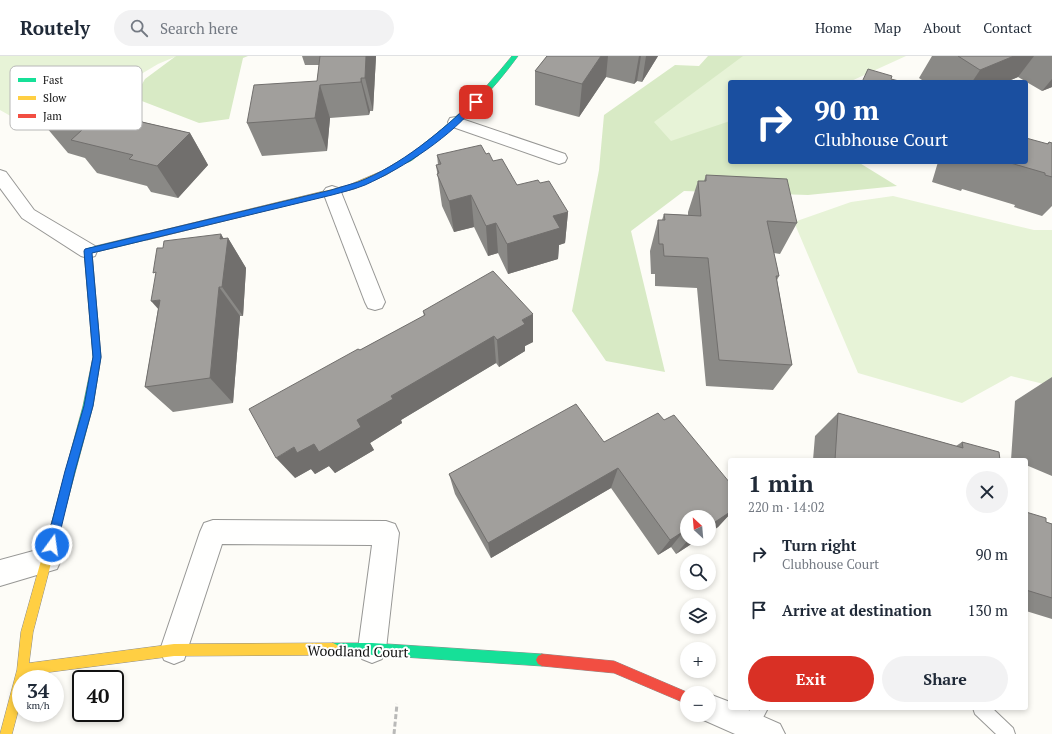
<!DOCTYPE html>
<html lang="en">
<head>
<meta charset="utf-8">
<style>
  :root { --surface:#fff; --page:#f2f2f3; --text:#1f2937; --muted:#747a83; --line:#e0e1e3; --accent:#d93025 }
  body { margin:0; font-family:"PT Serif",serif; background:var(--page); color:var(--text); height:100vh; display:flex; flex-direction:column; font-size:15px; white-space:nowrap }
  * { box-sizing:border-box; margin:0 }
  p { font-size:13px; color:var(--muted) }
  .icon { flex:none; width:22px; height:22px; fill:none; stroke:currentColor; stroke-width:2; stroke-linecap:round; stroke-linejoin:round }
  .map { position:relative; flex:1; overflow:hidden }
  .panel { position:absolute; left:728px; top:402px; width:300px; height:252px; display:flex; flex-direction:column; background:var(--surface); border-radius:4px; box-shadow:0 2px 6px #0003 }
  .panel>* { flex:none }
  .top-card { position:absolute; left:728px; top:24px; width:300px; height:84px; border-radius:4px; box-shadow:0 2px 6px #0003; background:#1a4fa0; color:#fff; overflow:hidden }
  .needle { width:26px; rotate:334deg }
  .buttons { position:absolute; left:680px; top:454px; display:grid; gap:8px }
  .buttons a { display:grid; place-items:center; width:36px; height:36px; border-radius:50%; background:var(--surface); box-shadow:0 2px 6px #0003; font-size:20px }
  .speed { position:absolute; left:12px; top:614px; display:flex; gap:8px; font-size:20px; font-weight:700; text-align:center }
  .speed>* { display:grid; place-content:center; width:52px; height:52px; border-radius:50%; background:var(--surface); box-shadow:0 2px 6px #0003; line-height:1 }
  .speed small { font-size:10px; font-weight:400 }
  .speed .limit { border:2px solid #111; border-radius:6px; background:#fff; color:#111 }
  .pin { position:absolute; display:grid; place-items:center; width:34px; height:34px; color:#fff; margin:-17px; border-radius:8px; box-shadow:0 2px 6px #0006 }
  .me { position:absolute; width:44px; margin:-22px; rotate:14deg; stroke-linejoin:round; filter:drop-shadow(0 0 3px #0008) }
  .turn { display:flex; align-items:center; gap:14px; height:84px; padding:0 20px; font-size:18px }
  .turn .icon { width:52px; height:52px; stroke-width:2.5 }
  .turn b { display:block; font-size:28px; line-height:34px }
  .round { display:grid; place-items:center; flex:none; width:42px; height:42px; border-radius:21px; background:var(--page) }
  .overview { display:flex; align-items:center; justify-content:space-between; height:68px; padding:0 20px }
  h1 { font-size:24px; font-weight:800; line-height:30px }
  .cta { display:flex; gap:8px; margin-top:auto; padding:8px 20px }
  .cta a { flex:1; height:46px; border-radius:24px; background:var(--accent); color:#fff; font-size:16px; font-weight:800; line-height:46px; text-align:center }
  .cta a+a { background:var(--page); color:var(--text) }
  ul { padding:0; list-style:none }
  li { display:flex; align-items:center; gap:12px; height:56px; padding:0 20px }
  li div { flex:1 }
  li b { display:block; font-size:15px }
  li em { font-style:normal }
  header { display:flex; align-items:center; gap:24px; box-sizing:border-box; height:56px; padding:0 20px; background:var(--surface); border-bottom:1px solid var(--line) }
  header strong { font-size:19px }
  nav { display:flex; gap:22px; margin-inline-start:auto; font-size:14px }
  .search { width:280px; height:36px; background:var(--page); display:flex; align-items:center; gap:10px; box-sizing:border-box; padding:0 14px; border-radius:22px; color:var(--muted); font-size:15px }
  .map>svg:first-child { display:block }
  .green { fill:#e7f3d7 }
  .forest { fill:#d8eac5 }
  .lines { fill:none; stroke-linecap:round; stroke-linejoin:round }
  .lane-casing { stroke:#979795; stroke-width:2 }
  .street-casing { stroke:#979795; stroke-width:2 }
  .fast-casing { stroke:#8e8d8b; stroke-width:1 }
  .slow-casing { stroke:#8e8d8b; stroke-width:1 }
  .jam-casing { stroke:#8e8d8b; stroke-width:1 }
  .path { stroke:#b9b9b8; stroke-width:3; stroke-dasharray:5 2.5; stroke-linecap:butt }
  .lane { fill:#fffffe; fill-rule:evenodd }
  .street { fill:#fffffe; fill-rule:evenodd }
  .fast { fill:#16e098; fill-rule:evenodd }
  .slow { fill:#ffcf43; fill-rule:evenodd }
  .jam { fill:#f24e42; fill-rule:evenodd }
  .wall { fill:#8a8986 }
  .shaded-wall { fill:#716f6d }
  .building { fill:#a19f9c; stroke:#716f6d }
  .route { fill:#1a73e8; stroke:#114b97 }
  .labels { text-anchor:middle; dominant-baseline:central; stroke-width:4; stroke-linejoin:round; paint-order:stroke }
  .near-street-label { font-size:14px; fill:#111; stroke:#fff }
  .key { fill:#fff; stroke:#b8b8b8; stroke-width:1 }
  .key-label { font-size:11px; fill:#111 }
</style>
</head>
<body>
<header>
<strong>Routely</strong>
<div class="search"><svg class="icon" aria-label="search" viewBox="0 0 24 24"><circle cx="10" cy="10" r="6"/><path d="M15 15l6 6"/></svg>Search here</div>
<nav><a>Home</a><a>Map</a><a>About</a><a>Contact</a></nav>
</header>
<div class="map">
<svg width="1052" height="678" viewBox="0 0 1052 678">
  <rect width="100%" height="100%" fill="#fdfcf7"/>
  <g class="green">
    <polygon points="0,0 177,0 158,8 74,58 30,71 0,54"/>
    <polygon points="725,0 906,0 849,26 730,26 730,84 669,103 643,55"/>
    <polygon points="893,140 1034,174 1052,174 1052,330 1011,320 962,347 858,317 794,166 851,146"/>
  </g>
  <g class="forest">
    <polygon points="176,0 248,0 243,2 229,63 199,67 134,42 145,23"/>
    <polygon points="708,0 743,0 654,66 671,85 730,65 730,106 858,106 897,130 808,139 684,135 631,175 665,316 606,305 572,255 599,114 604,59 675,9 699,10"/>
  </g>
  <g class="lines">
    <defs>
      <g id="lane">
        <polygon points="751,652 768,652 756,675 750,677 744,675 742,669"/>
        <polygon points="973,652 992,652 1013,672 1015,678 996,678 975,658"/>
      </g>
      <g id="street">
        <polygon points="456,61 565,98 567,102 565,106 559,108 553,106 450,70 448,66 450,62"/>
        <polygon points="0,114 6,116 34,154 95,190 97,195 95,200 88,202 81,200 22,162 0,132"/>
        <polygon points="332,130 338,132 341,136 385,246 382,252 375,254 368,252 365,246 323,136 326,132"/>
        <polygon points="213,464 386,465 395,468 399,477 386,593 382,603 372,607 362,603 358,593 372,489 222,488 184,604 174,608 164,604 160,594 200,476 204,467"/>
        <polygon points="48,491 57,495 61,504 57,513 0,530 0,504"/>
        <polygon points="709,638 730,646 730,652 744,652 780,668 785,678 735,678 699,662 697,659 709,659"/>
      </g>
      <g id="fast">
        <path d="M512 0H518C491 37 458 71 421 97 416 101 409 108 403 107V103C445 74 480 40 512 0Z"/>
        <polygon points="147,178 151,181 150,183 92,197 101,301 93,350 61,469 60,473 56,474 52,473 51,469 83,350 93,301 84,195 88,192"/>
        <polygon points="333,587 372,587 542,598 546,600 548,604 546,608 542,610 372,599 333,599 329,597 327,593 329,589"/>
      </g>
      <g id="slow">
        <polygon points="403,103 407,103 408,105 386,119 354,133 147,184 143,181 147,178 349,129 382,115"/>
        <polygon points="56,464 60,465 61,469 33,576 29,607 174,588 333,587 337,589 339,593 337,597 333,599 174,600 27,619 26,623 21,623 21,644 12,678 0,678 17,614 21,576 51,469 52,465"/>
      </g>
      <polygon id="jam" points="542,598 614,605 689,637 687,637 687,648 614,617 542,610 538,608 536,604 538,600"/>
    </defs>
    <use href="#lane" class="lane-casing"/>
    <use href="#street" class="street-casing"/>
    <use href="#fast" class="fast-casing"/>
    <use href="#slow" class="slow-casing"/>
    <use href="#jam" class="jam-casing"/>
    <polyline class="path" points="394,678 397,648"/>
    <use href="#lane" class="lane"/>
    <use href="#street" class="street"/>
    <use href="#fast" class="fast"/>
    <use href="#slow" class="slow"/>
    <use href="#jam" class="jam"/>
  </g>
  <g class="wall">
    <polygon points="302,0 376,0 373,55 370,55 369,59 330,62 327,95 262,100 247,67 317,25 319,9 305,9"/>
    <polygon points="547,0 658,0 642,26 637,25 634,28 606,21 579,61 535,49 535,15"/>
    <polygon points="932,0 1052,0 1052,31 1042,35 1018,21 1006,26 925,26 919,22"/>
    <polygon points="41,65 143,66 190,77 208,109 178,142 151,136 147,130 97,117 85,102 68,97"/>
    <polygon points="1049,86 1052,87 1052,150 1042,160 1014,151 1015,149 962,133 961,135 932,126 938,106 1026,106"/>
    <polygon points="486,98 517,129 540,127 568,156 565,187 559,189 558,203 508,218 498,197 488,200 474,171 454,176 442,150 436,109 438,109 437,99"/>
    <polygon points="706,119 797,167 780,198 774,197 779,220 777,224 792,309 773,334 706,330 697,232 655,230 655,218 651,218 650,195 658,164 662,164 664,158 688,159 688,156 698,125 704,125"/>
    <polygon points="228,182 246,212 243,260 240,260 233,347 173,356 145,331 158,253 156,220 163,192"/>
    <polygon points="423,255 533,286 525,290 525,295 499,311 496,307 401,364 402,367 370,387 374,394 335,417 329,410 315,418 311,413 295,422 360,294 424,260"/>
    <polygon points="1052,321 1052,420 1026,409 1026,404 1011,404 1015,345"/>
    <polygon points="838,357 956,390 962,386 1000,404 813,404 815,380"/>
    <polygon points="664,364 730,427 730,458 718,471 709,477 709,461 687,461 687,483 699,483 676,498 671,491 658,499 611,432 491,502 455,438 449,418 604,386"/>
    <polygon points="1026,456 1046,466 1052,468 1052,563 1026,555"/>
  </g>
  <g class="shaded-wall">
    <polygon points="366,0 376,0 373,55 365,22"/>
    <polygon points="601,0 608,0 606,21 579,61 582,28"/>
    <polygon points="639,0 641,0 637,25 634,28"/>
    <polygon points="646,0 658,0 642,26"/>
    <polygon points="1014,0 1034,0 1018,21 1006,26 972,26 980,14"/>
    <polygon points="361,22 370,55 369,59 361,26"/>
    <polygon points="1052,23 1052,31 1042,35"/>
    <polygon points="320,29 330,62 327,95 315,62"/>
    <polygon points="127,41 148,74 146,91 111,55"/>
    <polygon points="190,77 208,109 178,142 157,110"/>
    <polygon points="471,139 474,171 454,176 449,145"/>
    <polygon points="568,156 565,187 559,189 558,203 508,218 507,188 553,160"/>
    <polygon points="496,167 498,197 488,200 486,170"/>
    <polygon points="221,178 227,188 228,182 246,212 243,260 222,231 220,183"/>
    <polygon points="219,231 240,260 233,347 210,322"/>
    <polygon points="160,244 177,274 151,245"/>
    <polygon points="533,258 533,286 525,290 525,295 499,311 497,284 522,264"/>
    <polygon points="494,280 496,307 401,364 402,367 370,387 374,394 335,417 329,410 315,418 311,413 295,422 276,402 294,391 314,388 357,364 391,340"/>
    <polygon points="618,412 611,432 491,502 488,487"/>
    <polygon points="730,456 730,458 718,471 709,477 709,470"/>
    <polygon points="684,475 671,491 658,499 670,484"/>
    <polygon points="689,483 699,483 676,498"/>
  </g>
  <g class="building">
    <polygon points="320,0 366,0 365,22 361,22 361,26 320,29 315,62 247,67 254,29 317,25"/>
    <polygon points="547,0 601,0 582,28 535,15"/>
    <polygon points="958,0 1014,0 980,14"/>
    <polygon points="868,13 892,20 891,23 903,26 862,26"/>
    <polygon points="80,32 90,34 92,33 127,41 111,55 124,58 120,61 190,77 157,110 129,103 133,99 71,84 82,74 41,65"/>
    <polygon points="1026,82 1048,88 1049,86 1052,87 1052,121 1045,119 1045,117 1007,106 1026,106"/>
    <polygon points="481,89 486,98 489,97 493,105 502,103 517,129 538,124 540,127 549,125 568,156 553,160 560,172 507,188 496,167 486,170 471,139 449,145 437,118 439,117 436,109 441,108 437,99"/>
    <polygon points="706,119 787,123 797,167 767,165 779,220 776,220 792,309 719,304 708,202 664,200 663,188 659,188 658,164 665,164 664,158 701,160 698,125 706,125"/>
    <polygon points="221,178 220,183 228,182 222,231 219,231 210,322 145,331 160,244 151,245 156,216 153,217 157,192 163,192 164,185"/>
    <polygon points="493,215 533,258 522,264 525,268 497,284 494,280 391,340 393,343 357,364 361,371 319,396 314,388 297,397 294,391 276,402 249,353 358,293 360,294 425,259 423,255"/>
    <polygon points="576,348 604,386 658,357 664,364 674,359 730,427 730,443 728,444 730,446 730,456 709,470 709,461 687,461 687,480 684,475 670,484 618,412 488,487 449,418"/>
    <polygon points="838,357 963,392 962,386 999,396 1000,404 835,404"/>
    <polygon points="1026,456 1046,462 1046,466 1052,468 1052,542 1026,534"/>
  </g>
  <path class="route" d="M474 44 479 46C452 80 405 111 365 129 355 133 343 136 332 139L92 197 101 301 93 350 75 415 57 489 55 492 52 494 48 492 46 489 65 415 84 350 93 301 84 195 85 193 331 134C340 131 349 129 358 126 400 110 442 75 474 44Z"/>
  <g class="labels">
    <g class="near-street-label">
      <text transform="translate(358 595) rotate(1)">Woodland Court</text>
    </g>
  </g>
  <rect x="10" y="10" width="132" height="64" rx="6" class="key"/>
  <rect x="18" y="22" width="18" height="4" fill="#16e098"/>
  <rect x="18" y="40" width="18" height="4" fill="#ffcf43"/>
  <rect x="18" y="58" width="18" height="4" fill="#f24e42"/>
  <g class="key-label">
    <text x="43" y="28">Fast</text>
    <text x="43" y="46">Slow</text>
    <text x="43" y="64">Jam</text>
  </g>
</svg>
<div class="buttons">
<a><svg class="needle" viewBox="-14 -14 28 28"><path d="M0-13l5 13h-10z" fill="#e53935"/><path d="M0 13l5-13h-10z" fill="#747a83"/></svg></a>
<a><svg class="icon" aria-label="search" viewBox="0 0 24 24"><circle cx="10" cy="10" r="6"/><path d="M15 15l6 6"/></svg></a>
<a><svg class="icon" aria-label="layers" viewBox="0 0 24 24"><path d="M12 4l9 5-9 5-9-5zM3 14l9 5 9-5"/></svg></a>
<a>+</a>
<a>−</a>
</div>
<div class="speed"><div>34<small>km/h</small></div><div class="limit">40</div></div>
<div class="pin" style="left:476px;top:46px;background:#d93025"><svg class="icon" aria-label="arrive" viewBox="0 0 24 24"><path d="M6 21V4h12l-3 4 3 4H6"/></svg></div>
<svg class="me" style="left:52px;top:489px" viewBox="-20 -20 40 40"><circle r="17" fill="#1a73e8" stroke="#fff" stroke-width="3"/><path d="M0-11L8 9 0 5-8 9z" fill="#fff"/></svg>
<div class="top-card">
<div class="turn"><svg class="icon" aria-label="right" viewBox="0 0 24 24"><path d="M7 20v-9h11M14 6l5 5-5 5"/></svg><div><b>90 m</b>Clubhouse Court</div></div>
</div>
<section class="panel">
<div class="overview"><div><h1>1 min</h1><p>220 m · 14:02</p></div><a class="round"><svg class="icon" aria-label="close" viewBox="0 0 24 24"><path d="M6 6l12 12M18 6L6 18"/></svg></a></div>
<ul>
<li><svg class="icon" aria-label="right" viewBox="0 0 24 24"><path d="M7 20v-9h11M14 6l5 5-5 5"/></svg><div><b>Turn right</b><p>Clubhouse Court</p></div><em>90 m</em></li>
<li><svg class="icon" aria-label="arrive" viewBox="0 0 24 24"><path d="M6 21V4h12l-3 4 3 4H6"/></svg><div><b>Arrive at destination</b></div><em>130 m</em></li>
</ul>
<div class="cta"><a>Exit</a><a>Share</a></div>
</section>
</div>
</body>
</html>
